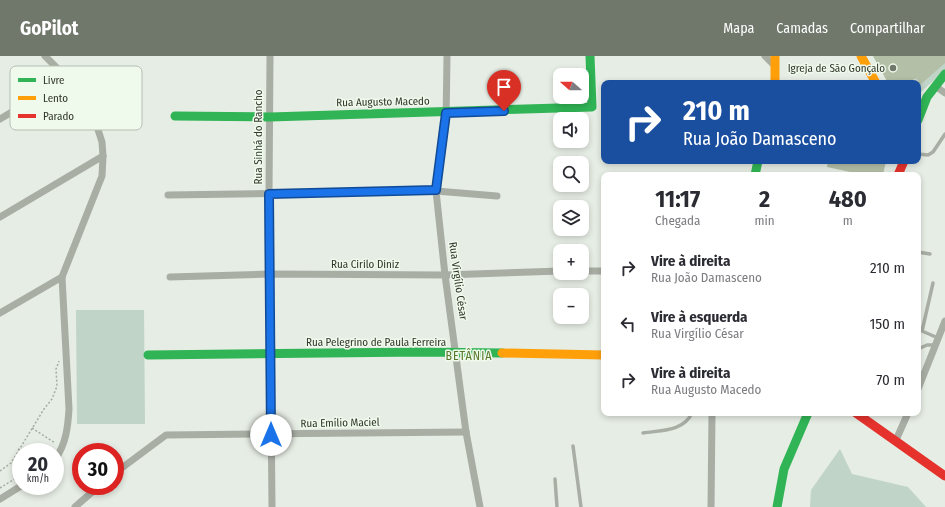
<!DOCTYPE html>
<html lang="pt">
<head>
<meta charset="utf-8">
<style>
  :root { --surface:#fff; --page:#f7f7f7; --text:#2b2b33; --muted:#7c7c81; --accent:#70776b }
  body { margin:0; font-family:"Fira Sans Condensed",sans-serif; background:var(--page); color:var(--text); height:100vh; display:flex; flex-direction:column; font-size:15px; white-space:nowrap }
  * { box-sizing:border-box; margin:0 }
  p { font-size:13px; color:var(--muted) }
  .icon { flex:none; width:22px; height:22px; fill:none; stroke:currentColor; stroke-width:2; stroke-linecap:round; stroke-linejoin:round }
  .map { position:relative; flex:1; overflow:hidden }
  .details { position:absolute; left:601px; top:116px; width:320px; height:244px; display:flex; flex-direction:column; background:var(--surface); border-radius:8px; box-shadow:0 2px 6px #0003 }
  .details>* { flex:none }
  .top-card { position:absolute; left:601px; top:24px; width:320px; height:84px; border-radius:8px; box-shadow:0 2px 6px #0003; background:#1a4fa0; color:#fff; overflow:hidden }
  .needle { width:26px; rotate:291deg }
  .controls { position:absolute; left:553px; top:12px; display:grid; gap:8px }
  .controls a { display:grid; place-items:center; width:36px; height:36px; border-radius:8px; background:var(--surface); box-shadow:0 2px 6px #0003; font-size:20px }
  .speed { position:absolute; left:12px; top:387px; display:flex; gap:8px; font-size:20px; font-weight:700; text-align:center }
  .speed>* { display:grid; place-content:center; width:52px; height:52px; border-radius:50%; background:var(--surface); box-shadow:0 2px 6px #0003; line-height:1 }
  .speed small { font-size:10px; font-weight:400 }
  .speed .limit { border:6px solid #d22; background:#fff; color:#111 }
  .pin { position:absolute; display:grid; place-items:center; width:34px; height:34px; color:#fff; margin:-41px -17px; border-radius:50% 50% 50% 0; rotate:-45deg; box-shadow:0 0 4px #0007 }
  .pin .icon { rotate:45deg }
  .me { position:absolute; width:44px; margin:-22px; rotate:0deg; stroke-linejoin:round; filter:drop-shadow(0 0 3px #0008) }
  .turn { display:flex; align-items:center; gap:14px; height:84px; padding:0 16px; font-size:18px }
  .turn .icon { width:52px; height:52px; stroke-width:2.5 }
  .turn b { display:block; font-size:28px; line-height:34px }
  .eta { display:flex; justify-content:space-evenly; align-items:center; height:68px; text-align:center }
  .eta b { font-size:24px; font-weight:700; line-height:28px }
  ul { padding:0; list-style:none }
  li { display:flex; align-items:center; gap:12px; height:56px; padding:0 16px }
  li div { flex:1 }
  li b { display:block; font-size:15px }
  li em { font-style:normal }
  header { display:flex; align-items:center; gap:24px; box-sizing:border-box; height:56px; padding:0 20px; background:var(--accent); color:#fff }
  header strong { font-size:19px }
  nav { display:flex; gap:22px; margin-inline-start:auto; font-size:14px }
  .map>svg:first-child { display:block }
  .green { fill:#c0d4c7 }
  .building { fill:#b3bfa7 }
  .lines { fill:none; stroke-linecap:round; stroke-linejoin:round }
  .path { stroke:#a6aca3; stroke-width:1.5; stroke-dasharray:2 2; stroke-linecap:butt }
  .lane { stroke:#a9aea5; stroke-width:3.5 }
  .street { stroke:#a9aea5; stroke-width:7 }
  .fast { stroke:#30b455; stroke-width:9 }
  .slow { stroke:#ff9f0a; stroke-width:9 }
  .jam { stroke:#e5322d; stroke-width:9 }
  .route-casing { stroke:#114b97; stroke-width:10 }
  .route { stroke:#1a73e8; stroke-width:7 }
  .poi-dot { fill:#70776b; stroke:#eff9ec; stroke-width:1.5 }
  .labels { text-anchor:middle; dominant-baseline:central; stroke-width:3; stroke-linejoin:round; paint-order:stroke }
  .poi-label { font-size:11px; fill:#31372a; stroke:#eff9ec; text-anchor:end }
  .street-label { font-size:11px; fill:#31372a; stroke:#eff9ec }
  .neighbourhood-label { font-size:12px; letter-spacing:1px; fill:#58792a; stroke:#eff9ec }
  .key { fill:#eff9ec; stroke:#b6bfb2; stroke-width:1 }
  .key-label { font-size:11px; fill:#31372a }
</style>
</head>
<body>
<header>
<strong>GoPilot</strong>
<nav><a>Mapa</a><a>Camadas</a><a>Compartilhar</a></nav>
</header>
<div class="map">
<svg width="945" height="451" viewBox="0 0 945 451">
  <rect width="100%" height="100%" fill="#e6ede4"/>
  <g class="green">
    <polygon points="905,0 945,0 945,14 921,36 918,42 918,27 911,27 915,24"/>
    <polygon points="76,254 144,254 145,368 77,368"/>
    <polygon points="840,393 852,418 908,431 926,451 810,451 811,434"/>
  </g>
  <g class="building">
    <polygon points="873,0 945,0 945,7 920,29 917,22 907,27 888,27"/>
    <polygon points="828,105 861,105 870,107 870,105 886,105 883,119 864,119 827,111"/>
  </g>
  <g class="lines">
    <g class="path">
      <polyline points="32,372 55,387"/>
      <polyline points="18,393 23,396"/>
      <polyline points="0,415 11,407 44,353 52,343 57,330 56,313 59,305"/>
      <polyline points="0,432 21,419"/>
    </g>
    <g class="lane">
      <polyline points="918,98 928,99 933,96 945,78"/>
      <polyline points="918,196 930,198"/>
      <polyline points="933,227 922,275 938,282"/>
      <polyline points="918,293 927,289 936,289"/>
      <path d="M643 377C661 374 683 376 692 357"/>
      <polyline points="573,390 581,451"/>
      <polyline points="555,423 557,451"/>
    </g>
    <g class="street">
      <path d="M45 0 80 35 90 49 102 86 103 100 102 120 62 221 69 353C68 370 66 389 55 403"/>
      <polyline points="270,0 269,138 272,451"/>
      <polyline points="447,0 446,67 436,135 445,219 466,376 480,451"/>
      <polyline points="765,0 774,9"/>
      <polyline points="935,30 945,37"/>
      <polyline points="0,63 68,22"/>
      <polyline points="168,139 436,135 497,140"/>
      <polyline points="0,161 103,100"/>
      <polyline points="582,215 604,215"/>
      <polyline points="170,221 270,218 445,219 560,215"/>
      <polyline points="0,257 62,221"/>
      <polyline points="918,333 945,265"/>
      <polyline points="896,384 908,357"/>
      <polyline points="115,417 166,379 466,376"/>
      <polyline points="0,443 21,430"/>
      <polyline points="75,451 99,430"/>
      <polyline points="711,451 712,357"/>
    </g>
    <g class="fast">
      <polyline points="175,60 270,61 592,51 590,0"/>
      <polyline points="918,64 927,41 945,18"/>
      <polyline points="755,119 758,105"/>
      <polyline points="148,299 422,296 502,297"/>
      <polyline points="777,451 784,413 808,357"/>
    </g>
    <g class="slow">
      <polyline points="775,0 775,27"/>
      <polyline points="861,0 876,27"/>
      <polyline points="502,297 604,299"/>
    </g>
    <g class="jam">
      <polyline points="898,119 904,105"/>
      <polyline points="856,357 945,420"/>
    </g>
  </g>
  <g class="lines">
    <defs>
      <polyline id="route" points="271,379 269,138 436,134 446,57 504,55"/>
    </defs>
    <use href="#route" class="route-casing"/>
    <use href="#route" class="route"/>
  </g>
  <circle class="poi-dot" cx="893" cy="12" r="4"/>
  <g class="labels">
    <g class="poi-label">
      <text x="885" y="12">Igreja de São Gonçalo</text>
    </g>
    <g class="street-label">
      <text transform="translate(383 46) rotate(-1)">Rua Augusto Macedo</text>
      <text transform="translate(258 81) rotate(-90)">Rua Sinhá do Rancho</text>
      <text x="365" y="208">Rua Cirilo Diniz</text>
      <text transform="translate(458 225) rotate(82)">Rua Virgílio César</text>
      <text x="376" y="286">Rua Pelegrino de Paula Ferreira</text>
      <text transform="translate(340 367) rotate(-1)">Rua Emílio Maciel</text>
    </g>
    <g class="neighbourhood-label">
      <text x="469" y="300">BETÂNIA</text>
    </g>
  </g>
  <rect x="10" y="10" width="132" height="64" rx="6" class="key"/>
  <rect x="18" y="22" width="18" height="4" fill="#30b455"/>
  <rect x="18" y="40" width="18" height="4" fill="#ff9f0a"/>
  <rect x="18" y="58" width="18" height="4" fill="#e5322d"/>
  <g class="key-label">
    <text x="43" y="28">Livre</text>
    <text x="43" y="46">Lento</text>
    <text x="43" y="64">Parado</text>
  </g>
</svg>
<div class="controls">
<a><svg class="needle" viewBox="-14 -14 28 28"><path d="M0-13l5 13h-10z" fill="#e53935"/><path d="M0 13l5-13h-10z" fill="#7c7c81"/></svg></a>
<a><svg class="icon" aria-label="sound" viewBox="0 0 24 24"><path d="M4 9h4l5-4v14l-5-4H4zM17 9q2 3 0 6"/></svg></a>
<a><svg class="icon" aria-label="search" viewBox="0 0 24 24"><circle cx="10" cy="10" r="6"/><path d="M15 15l6 6"/></svg></a>
<a><svg class="icon" aria-label="layers" viewBox="0 0 24 24"><path d="M12 4l9 5-9 5-9-5zM3 14l9 5 9-5"/></svg></a>
<a>+</a>
<a>−</a>
</div>
<div class="speed"><div>20<small>km/h</small></div><div class="limit">30</div></div>
<div class="pin" style="left:504px;top:55px;background:#d93025"><svg class="icon" aria-label="arrive" viewBox="0 0 24 24"><path d="M6 21V4h12l-3 4 3 4H6"/></svg></div>
<svg class="me" style="left:271px;top:379px" viewBox="-20 -20 40 40"><circle r="19" fill="#fff"/><path d="M0-13L10 11 0 6-10 11z" fill="#1a73e8"/></svg>
<div class="top-card">
<div class="turn"><svg class="icon" aria-label="right" viewBox="0 0 24 24"><path d="M7 20v-9h11M14 6l5 5-5 5"/></svg><div><b>210 m</b>Rua João Damasceno</div></div>
</div>
<section class="details">
<div class="eta">
<div><b>11:17</b><p>Chegada</p></div>
<div><b>2</b><p>min</p></div>
<div><b>480</b><p>m</p></div>
</div>
<ul>
<li><svg class="icon" aria-label="right" viewBox="0 0 24 24"><path d="M7 20v-9h11M14 6l5 5-5 5"/></svg><div><b>Vire à direita</b><p>Rua João Damasceno</p></div><em>210 m</em></li>
<li><svg class="icon" aria-label="left" viewBox="0 0 24 24"><path d="M17 20v-9H6M10 6l-5 5 5 5"/></svg><div><b>Vire à esquerda</b><p>Rua Virgílio César</p></div><em>150 m</em></li>
<li><svg class="icon" aria-label="right" viewBox="0 0 24 24"><path d="M7 20v-9h11M14 6l5 5-5 5"/></svg><div><b>Vire à direita</b><p>Rua Augusto Macedo</p></div><em>70 m</em></li>
</ul>
</section>
</div>
</body>
</html>
